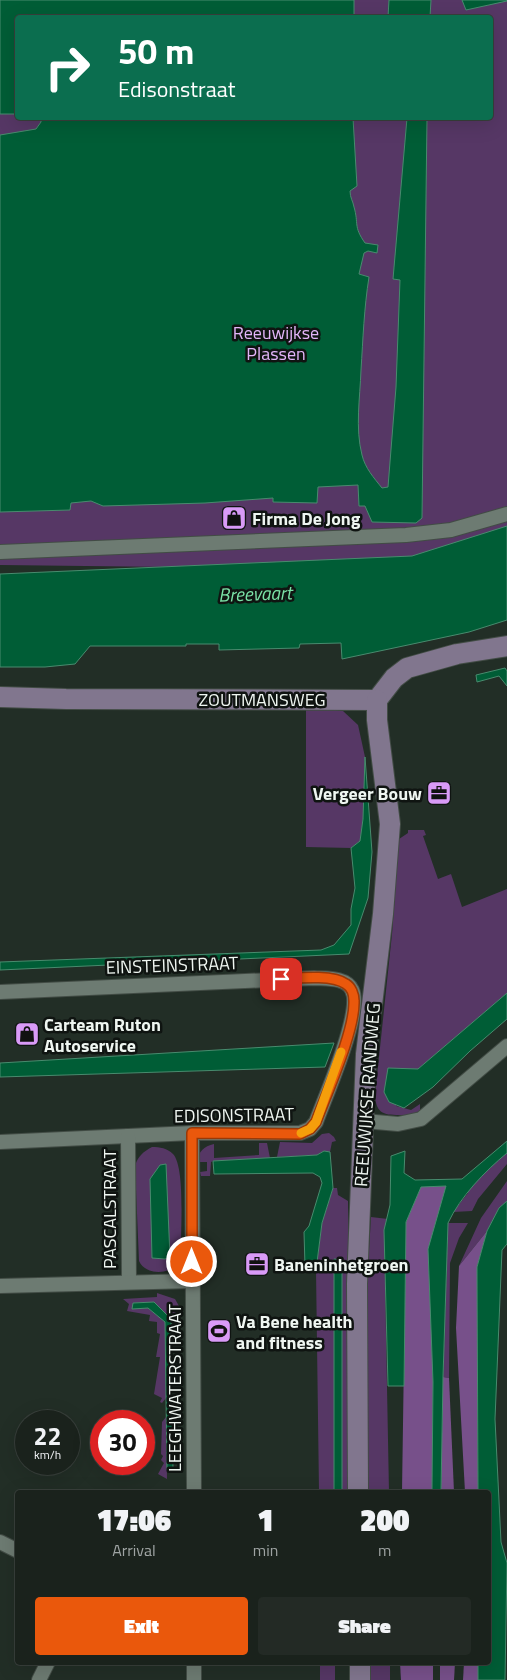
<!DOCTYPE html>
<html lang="en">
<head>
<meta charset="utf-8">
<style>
  :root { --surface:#1a221c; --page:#232a25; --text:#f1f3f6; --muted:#9fa4a3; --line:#383f3b; --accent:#ea580c }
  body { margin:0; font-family:"Titillium Web",sans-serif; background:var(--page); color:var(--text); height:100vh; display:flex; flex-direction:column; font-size:19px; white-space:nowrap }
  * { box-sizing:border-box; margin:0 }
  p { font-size:16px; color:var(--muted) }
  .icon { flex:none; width:28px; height:28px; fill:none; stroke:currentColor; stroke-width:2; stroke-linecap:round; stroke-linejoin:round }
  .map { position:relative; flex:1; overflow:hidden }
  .panel { position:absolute; left:15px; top:1490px; width:476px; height:175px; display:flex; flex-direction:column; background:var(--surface); border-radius:5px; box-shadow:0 5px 20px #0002,0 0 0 1px var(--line) }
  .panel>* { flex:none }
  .hud { position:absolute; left:15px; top:15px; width:478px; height:105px; border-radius:5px; box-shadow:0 5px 20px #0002,0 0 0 1px var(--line); background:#0b6e4f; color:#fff; overflow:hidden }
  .speed { position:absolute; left:15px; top:1410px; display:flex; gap:10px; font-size:25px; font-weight:700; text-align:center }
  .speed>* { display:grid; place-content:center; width:65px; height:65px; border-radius:50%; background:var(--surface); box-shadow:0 5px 20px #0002,0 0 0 1px var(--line); line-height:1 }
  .speed small { font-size:12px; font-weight:400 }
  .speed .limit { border:8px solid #d22; background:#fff; color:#111 }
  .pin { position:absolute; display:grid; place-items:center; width:42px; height:42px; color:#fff; margin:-21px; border-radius:10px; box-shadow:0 2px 8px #0006 }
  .me { position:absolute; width:55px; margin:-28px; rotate:0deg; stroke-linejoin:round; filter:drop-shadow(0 0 4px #0008) }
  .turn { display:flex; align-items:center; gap:18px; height:105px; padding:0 20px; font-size:22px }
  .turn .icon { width:65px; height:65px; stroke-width:2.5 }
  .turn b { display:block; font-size:35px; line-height:42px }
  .eta { display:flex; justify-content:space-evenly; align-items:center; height:85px; text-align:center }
  .eta b { font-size:30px; font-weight:800; line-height:35px }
  .button { display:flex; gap:10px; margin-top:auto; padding:10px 20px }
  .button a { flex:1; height:58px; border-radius:5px; background:var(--accent); color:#fff; font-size:20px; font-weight:800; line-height:58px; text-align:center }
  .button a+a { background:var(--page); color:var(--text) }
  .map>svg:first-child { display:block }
  .green { fill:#563765; fill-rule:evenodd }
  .forest { fill:#77508a }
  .water { fill:#005d36; stroke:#488b6e }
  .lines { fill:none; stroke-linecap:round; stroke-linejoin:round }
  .street-casing { stroke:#424c45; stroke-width:16 }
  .secondary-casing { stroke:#424c45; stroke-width:22 }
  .street { stroke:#6d7b72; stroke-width:14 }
  .secondary { stroke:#81768e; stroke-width:20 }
  .route-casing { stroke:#983908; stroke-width:12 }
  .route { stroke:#ea580c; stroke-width:9 }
  .slow { stroke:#f59e0b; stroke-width:9 }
  .labels { text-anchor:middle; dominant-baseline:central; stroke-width:5; stroke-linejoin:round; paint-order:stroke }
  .park-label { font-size:18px; fill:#e3b5f9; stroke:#0f1411 }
  .poi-label { font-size:18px; font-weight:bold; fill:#eff6f1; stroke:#0f1411; text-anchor:start }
  .street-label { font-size:18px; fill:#eff6f1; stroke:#0f1411 }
  .water-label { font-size:19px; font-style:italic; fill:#7be3a7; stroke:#0f1411 }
</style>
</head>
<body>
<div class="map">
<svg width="507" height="1680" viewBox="0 0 507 1680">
  <rect width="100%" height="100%" fill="#222e26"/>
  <g class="green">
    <path d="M0 0H507V544L423 570 0 565ZM18 18H490V118H18Z"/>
    <polygon points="306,706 343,711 358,725 365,757 363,819 360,841 351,848 306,847"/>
    <path d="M408 830H424L426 835 423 836 438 879 451 874 462 907 507 889V993L418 1069 413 1070 396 1106 411 1110 420 1104V1110C414 1115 410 1115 402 1115 385 1115 376 1115 375 1095L392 934 399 839 408 833Z"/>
    <polygon points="329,1133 334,1137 336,1141 332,1142 330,1152 324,1151 317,1155 277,1157 280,1142 312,1143 322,1134"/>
    <path d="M259 1143H267L270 1158 213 1161 211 1162 210 1176H201L200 1172 207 1171V1162H197C198 1152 204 1146 214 1144V1158L259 1155Z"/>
    <path d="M152 1147C160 1147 167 1148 173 1154 186 1168 180 1236 181 1257 177 1274 147 1278 139 1261L135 1166C138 1156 143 1152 152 1147Z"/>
    <polygon points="507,1153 507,1164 478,1199 472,1211 453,1212 468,1193 468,1175"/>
    <polygon points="507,1181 507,1201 499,1208 487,1231 459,1266 481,1218"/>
    <polygon points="333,1188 337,1188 338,1195 348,1201 351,1492 342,1492 342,1260 334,1259 334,1492 319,1492 316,1270 322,1223"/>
    <polygon points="371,1217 388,1219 384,1230 389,1492 367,1492 365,1317"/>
    <polygon points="448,1223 468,1223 459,1238 450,1263 449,1378 443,1377"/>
    <polygon points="157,1293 175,1299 183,1313 166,1315 154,1302 133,1303 148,1308 165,1322 166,1398 162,1403 160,1402 162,1398 154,1394 160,1357 156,1357 160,1334 157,1333 157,1322 149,1321 150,1315 127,1311 129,1304 123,1299 157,1297"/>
    <polygon points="166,1417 167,1479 158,1474 164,1463 161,1460 163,1456 161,1454 162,1422"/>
    <rect x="320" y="1663" width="15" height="17"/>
    <rect x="368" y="1663" width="22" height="17"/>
  </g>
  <g class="forest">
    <polygon points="444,1185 446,1185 433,1382 432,1492 402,1492 406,1222 421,1186"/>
    <polygon points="487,1231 477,1267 478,1492 465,1492 456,1328 459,1266"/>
    <polygon points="443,1377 449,1378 454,1492 441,1492"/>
    <polygon points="400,1663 433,1663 433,1680 401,1680"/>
    <polygon points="440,1663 455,1663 454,1680 440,1680"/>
    <polygon points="464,1663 478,1663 478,1680 463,1680"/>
  </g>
  <g class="water">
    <polygon points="0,0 354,0 354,17 18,18 17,114 0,114"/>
    <polygon points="389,0 431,0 430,17 388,17"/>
    <polygon points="462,0 507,0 507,1 466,10"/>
    <path d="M41 118H353L357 186 350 191C350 198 353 201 354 207 359 224 353 226 365 243L378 245 377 253 368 251 364 253 359 274 369 277C364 308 363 339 361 370 360 398 355 428 362 455 365 468 374 478 382 488L388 487 396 387 400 280 393 279 407 118H427L422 518 416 523 372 522 365 506H359L358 485 318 487 317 503 273 502V498L205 503 103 506 91 501 71 503 70 510 0 512V135L36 129 41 122Z"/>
    <polygon points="507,526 507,620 469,632 342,659 341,643 300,644 299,648 219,650 219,644 186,644 186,646 90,646 75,664 45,667 0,667 0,574 412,556"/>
    <polygon points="505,668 507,671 507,686 499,676 477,682 476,675"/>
    <polygon points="365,757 372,852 368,898 349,954 0,970 0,962 321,950 334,945 351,925 351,909 355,888 351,848 360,841 363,819"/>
    <polygon points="507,993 507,1019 470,1051 433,1087 404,1108 389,1102 384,1092 388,1068 418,1069"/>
    <polygon points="334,1043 325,1067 0,1077 0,1063"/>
    <path d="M507 1141V1153C485 1171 460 1197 448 1223L443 1377 441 1492H432L433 1382 428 1249 446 1186 421 1187 406 1222 404 1386H388L384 1230 390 1205 391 1156 405 1151 404 1173 415 1180 462 1179Z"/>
    <polygon points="324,1151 330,1152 333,1188 322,1223 316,1270 305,1266 304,1232 309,1226 322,1183 320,1177 313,1173 214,1174 213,1161 317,1155"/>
    <polygon points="166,1164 170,1257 165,1259 152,1258 150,1179 160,1165"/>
    <polygon points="507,1201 507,1244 502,1250 495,1419 501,1542 507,1563 505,1680 478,1680 478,1663 489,1662 489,1492 478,1492 477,1267 487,1231 499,1208"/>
    <polygon points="334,1259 342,1260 342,1492 334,1492"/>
    <polygon points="154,1302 171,1319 173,1470 167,1470 165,1322 148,1308 132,1309 133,1303"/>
  </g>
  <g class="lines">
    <defs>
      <g id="street">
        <polyline points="0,552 406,535 451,530 507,514"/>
        <path d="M0 992 314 978C326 979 346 977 352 990 363 1012 325 1097 316 1122L310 1129 300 1133H192L0 1142"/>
        <polyline points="364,1121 398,1124 421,1119 507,1046"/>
        <polyline points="192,1133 194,1492"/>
        <polyline points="128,1136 129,1282"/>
        <polyline points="0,1286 192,1281"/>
        <polyline points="0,1542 18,1551"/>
        <polyline points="194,1662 194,1680"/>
        <polyline points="39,1680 48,1662"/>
      </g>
      <g id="secondary">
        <polyline points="0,697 66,699 377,700"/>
        <polyline points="377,700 394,678 407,668 457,654 507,646"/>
        <polyline points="358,1492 357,1284 366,1054 383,914 390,824 377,720 377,700"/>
        <polyline points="360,1662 360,1680"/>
      </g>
    </defs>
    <use href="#street" class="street-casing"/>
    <use href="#secondary" class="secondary-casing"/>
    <use href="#street" class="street"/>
    <use href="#secondary" class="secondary"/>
  </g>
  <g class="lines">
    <defs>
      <path id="route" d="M192 1262V1133L300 1134 310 1129 316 1122C327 1092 355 1031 354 1001 354 994 351 987 346 984 333 974 297 978 281 979"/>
    </defs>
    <use href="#route" class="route-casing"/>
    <use href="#route" class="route"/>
    <polyline class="slow" points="301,1133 310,1129 316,1122 341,1052"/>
  </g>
  <defs>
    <symbol id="shop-square" viewBox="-11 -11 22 22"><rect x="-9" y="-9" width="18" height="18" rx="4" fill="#d99af7" stroke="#0f1411"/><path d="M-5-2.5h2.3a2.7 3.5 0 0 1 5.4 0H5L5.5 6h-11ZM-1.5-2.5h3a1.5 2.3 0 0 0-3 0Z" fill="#111"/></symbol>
    <symbol id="office-square" viewBox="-11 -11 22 22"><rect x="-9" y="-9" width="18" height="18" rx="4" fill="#d99af7" stroke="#0f1411"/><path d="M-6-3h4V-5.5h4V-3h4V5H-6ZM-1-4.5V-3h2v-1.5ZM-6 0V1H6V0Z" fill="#111"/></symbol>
    <symbol id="stadium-square" viewBox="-11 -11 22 22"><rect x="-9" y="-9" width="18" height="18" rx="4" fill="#d99af7" stroke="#0f1411"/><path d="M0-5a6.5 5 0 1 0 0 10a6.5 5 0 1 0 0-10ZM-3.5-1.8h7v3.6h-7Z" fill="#111"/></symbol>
  </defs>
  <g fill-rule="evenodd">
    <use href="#shop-square" x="220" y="504" width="28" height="28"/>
    <use href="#office-square" x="425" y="779" width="28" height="28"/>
    <use href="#shop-square" x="13" y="1020" width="28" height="28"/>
    <use href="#office-square" x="243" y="1250" width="28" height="28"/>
    <use href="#stadium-square" x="205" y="1317" width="28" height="28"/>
  </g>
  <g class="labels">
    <g class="park-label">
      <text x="276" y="332">Reeuwijkse<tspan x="276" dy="21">Plassen</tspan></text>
    </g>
    <g class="poi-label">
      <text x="252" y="518">Firma De Jong</text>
      <text x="422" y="793" text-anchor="end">Vergeer Bouw</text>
      <text x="44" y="1024">Carteam Ruton<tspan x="44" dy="21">Autoservice</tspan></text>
      <text x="274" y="1264">Baneninhetgroen</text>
      <text x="236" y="1321">Va Bene health<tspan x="236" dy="21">and fitness</tspan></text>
    </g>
    <g class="street-label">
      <text x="262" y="699">ZOUTMANSWEG</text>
      <text transform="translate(172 965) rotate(-2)">EINSTEINSTRAAT</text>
      <text transform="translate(367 1095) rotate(-86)">REEUWIJKSE RANDWEG</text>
      <text transform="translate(234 1115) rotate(-1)">EDISONSTRAAT</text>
      <text transform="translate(109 1209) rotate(-90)">PASCALSTRAAT</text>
      <text transform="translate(174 1388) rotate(-90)">LEEGHWATERSTRAAT</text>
    </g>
    <g class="water-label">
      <text transform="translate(255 593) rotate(-2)">Breevaart</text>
    </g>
  </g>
</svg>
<div class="speed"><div>22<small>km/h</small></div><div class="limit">30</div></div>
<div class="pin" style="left:281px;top:979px;background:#d93025"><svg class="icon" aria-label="arrive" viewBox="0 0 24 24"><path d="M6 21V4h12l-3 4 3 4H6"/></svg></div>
<svg class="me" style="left:192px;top:1262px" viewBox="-20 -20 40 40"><circle r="17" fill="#ea580c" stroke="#fff" stroke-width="3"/><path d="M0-11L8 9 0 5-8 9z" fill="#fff"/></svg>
<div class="hud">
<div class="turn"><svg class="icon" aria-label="right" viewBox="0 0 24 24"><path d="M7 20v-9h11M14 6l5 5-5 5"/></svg><div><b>50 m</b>Edisonstraat</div></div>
</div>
<section class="panel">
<div class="eta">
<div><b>17:06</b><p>Arrival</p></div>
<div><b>1</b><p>min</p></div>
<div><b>200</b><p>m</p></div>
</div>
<div class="button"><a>Exit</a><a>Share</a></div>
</section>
</div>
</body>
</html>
